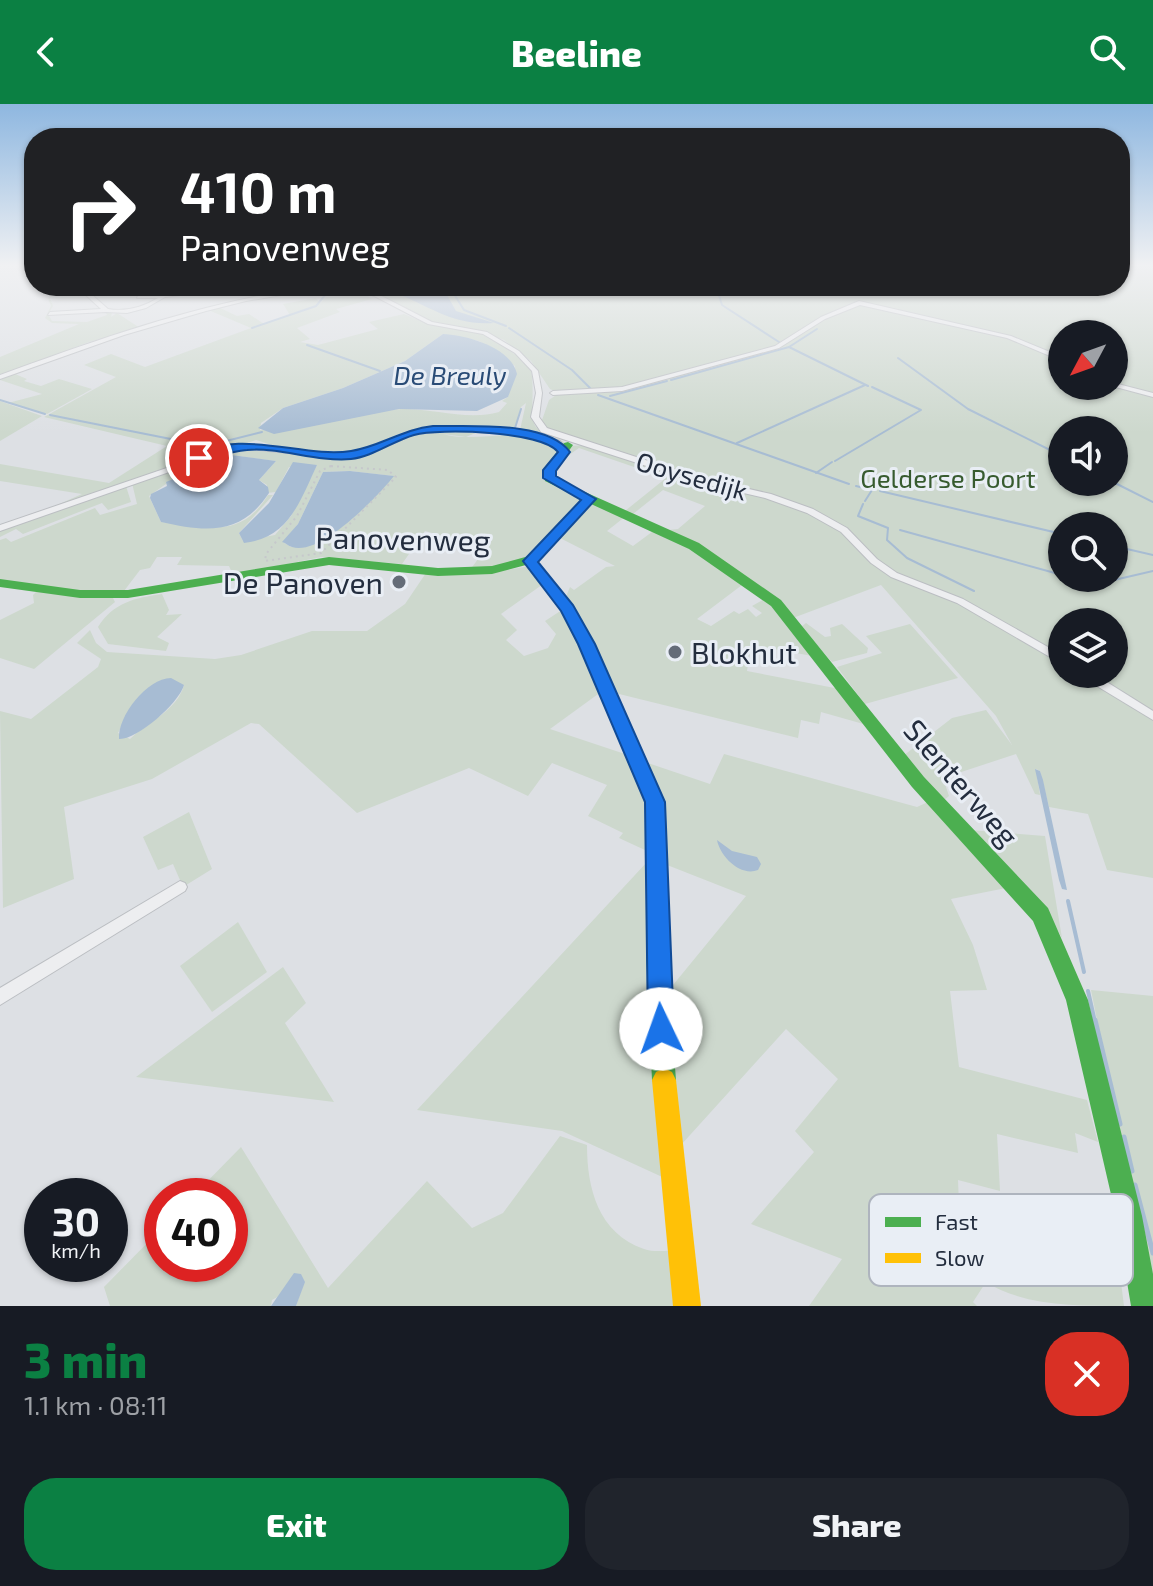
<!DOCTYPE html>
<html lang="en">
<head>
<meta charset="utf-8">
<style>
  :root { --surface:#171b24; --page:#20242c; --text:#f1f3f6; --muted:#9ea1a6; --accent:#0b8043 }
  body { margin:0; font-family:"Exo 2",sans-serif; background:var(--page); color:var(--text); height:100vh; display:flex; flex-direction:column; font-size:30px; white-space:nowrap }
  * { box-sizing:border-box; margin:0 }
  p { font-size:26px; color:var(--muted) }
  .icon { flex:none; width:44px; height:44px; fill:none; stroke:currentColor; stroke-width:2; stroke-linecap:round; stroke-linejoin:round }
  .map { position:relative; height:1202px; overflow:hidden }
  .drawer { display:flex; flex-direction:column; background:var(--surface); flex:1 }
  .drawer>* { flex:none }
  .top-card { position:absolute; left:24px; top:24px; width:1106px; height:168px; border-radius:32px; box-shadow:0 2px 6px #0004; background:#202124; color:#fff; overflow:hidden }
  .needle { width:52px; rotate:229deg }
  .controls { position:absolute; left:1048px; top:216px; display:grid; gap:16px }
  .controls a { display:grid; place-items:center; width:80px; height:80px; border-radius:50%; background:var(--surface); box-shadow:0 2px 6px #0004; font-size:40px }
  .speed { position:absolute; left:24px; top:1074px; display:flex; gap:16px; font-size:40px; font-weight:700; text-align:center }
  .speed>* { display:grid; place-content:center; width:104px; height:104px; border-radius:50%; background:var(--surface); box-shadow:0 2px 6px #0004; line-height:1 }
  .speed small { font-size:20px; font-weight:400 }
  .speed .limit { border:12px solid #d22; background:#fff; color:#111 }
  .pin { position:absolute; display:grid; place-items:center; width:68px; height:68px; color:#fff; margin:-34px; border:4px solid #fff; border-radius:50%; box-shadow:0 2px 8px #0007 }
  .me { position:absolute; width:88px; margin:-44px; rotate:357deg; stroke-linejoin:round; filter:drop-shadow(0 0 6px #0008) }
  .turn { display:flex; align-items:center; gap:28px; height:168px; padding:0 24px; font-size:36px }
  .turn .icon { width:104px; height:104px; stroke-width:2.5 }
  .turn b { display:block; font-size:56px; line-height:68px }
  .round { display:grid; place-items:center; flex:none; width:84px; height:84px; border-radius:32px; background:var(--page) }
  .headline { display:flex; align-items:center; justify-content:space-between; height:136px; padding:0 24px }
  h1 { font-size:48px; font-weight:800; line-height:60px; color:var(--accent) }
  .button { display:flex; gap:16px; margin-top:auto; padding:16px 24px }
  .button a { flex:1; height:92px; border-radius:32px; background:var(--accent); color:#fff; font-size:32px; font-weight:800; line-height:92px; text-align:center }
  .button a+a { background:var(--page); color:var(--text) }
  header { display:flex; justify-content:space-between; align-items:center; height:104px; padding:0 24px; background:var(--accent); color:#fff; font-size:36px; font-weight:800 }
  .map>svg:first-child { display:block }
  .green { fill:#cdd8cd; fill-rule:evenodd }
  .water { fill:#a7bcd3 }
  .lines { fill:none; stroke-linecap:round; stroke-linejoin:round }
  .stream-far2 { stroke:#a7bcd3; stroke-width:2 }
  .stream-far1 { stroke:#a7bcd3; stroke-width:4 }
  .stream { stroke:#a7bcd3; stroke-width:5 }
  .street-casing { stroke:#bbbec2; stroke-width:2 }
  .street { fill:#edeef0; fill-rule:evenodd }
  .fast { fill:#4caf50; fill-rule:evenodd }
  .slow { fill:#ffc107; fill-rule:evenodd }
  .rail { stroke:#c6c8cb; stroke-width:2; stroke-dasharray:2 4; stroke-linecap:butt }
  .route { fill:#1a73e8; stroke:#114b97; stroke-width:2 }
  .poi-dot { fill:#646c78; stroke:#e9eef5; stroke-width:3 }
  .labels { text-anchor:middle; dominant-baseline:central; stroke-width:6; stroke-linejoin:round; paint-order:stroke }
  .far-water-label { font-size:26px; font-style:italic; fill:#294b76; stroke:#e9eef5 }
  .far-street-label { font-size:26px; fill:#232d3e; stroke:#e9eef5 }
  .far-park-label { font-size:26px; fill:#375b2f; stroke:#e9eef5 }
  .street-label { font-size:30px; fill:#232d3e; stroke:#e9eef5 }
  .poi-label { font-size:30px; fill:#232d3e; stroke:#e9eef5; text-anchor:end }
  .key { fill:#e9eef5; stroke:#aeb4be; stroke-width:2 }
  .key-label { font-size:22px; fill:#232d3e }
</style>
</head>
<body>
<header><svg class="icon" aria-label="back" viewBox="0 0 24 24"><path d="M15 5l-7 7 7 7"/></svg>Beeline<svg class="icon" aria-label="search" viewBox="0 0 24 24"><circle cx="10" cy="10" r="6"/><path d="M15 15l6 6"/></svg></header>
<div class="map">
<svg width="1153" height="1202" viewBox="0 0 1153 1202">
  <rect width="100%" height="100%" fill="#dde0e4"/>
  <g class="green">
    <path d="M1120 161H1153V608L1090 570H1114V518H1062V554L961 495 889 466 814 407 552 328 541 319 549 296 559 289 550 285 531 257 504 236 482 228 429 218 361 182H1120ZM1062 230H1114V282H1062ZM1062 326H1114V378H1062ZM1062 422H1114V474H1062Z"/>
    <polygon points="70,182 50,194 53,202 48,210 52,217 87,218 107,211 105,207 112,209 111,213 117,209 140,224 89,238 0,272 0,253 79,220 52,219 45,214 51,202 48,194"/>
    <path d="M336 182H351L372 195 336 205 340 208 297 224 310 235 300 238 318 241 378 225 369 218 404 210 428 220 487 231 529 260C537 278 528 314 536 323 542 330 556 333 564 338V345L520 326 526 299 521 303 515 324 423 325 372 345 342 351 291 347 256 336 46 406 82 390 0 377V360L109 379 167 342 44 313 116 273 84 261 111 250 145 263 251 224 206 205 216 202 237 212 249 210 264 220 290 211 283 200 316 194 320 199 326 193 346 192ZM443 230 479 237 515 262 508 293 502 297 507 299 499 308C468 317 432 304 401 305 353 308 308 326 260 326L261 319 283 304 343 284 405 257Z"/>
    <polygon points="15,270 27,275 24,277 41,282 59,275 92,285 47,310 8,299 42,290 0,276"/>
    <polygon points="0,297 42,312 0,337"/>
    <path d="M443 327 478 328 466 333 443 330C480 341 528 317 561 346L542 372 582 397 527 456 470 466 486 444 425 427 402 460 321 453 233 471 229 462 177 461 182 453H157L150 464 140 466 124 487H73L0 477V436L6 434 11 438 95 404 100 411 137 400 132 379 231 345 344 354 371 350 415 329ZM230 351 276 357 259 376 267 381 266 389 276 388 289 363 317 361 291 412 275 431 243 437 239 429 273 391H268C240 437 205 422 161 418L149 392 180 370ZM350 367 393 372C364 403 337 439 291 443L283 438 298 420 323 368Z"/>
    <polygon points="586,341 782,398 836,422 880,464 943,490 1062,558 1062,570 1082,570 1153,614 1153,774 1107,766 1088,710 1049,703 1040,667 1036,665 1040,691 1035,690 1016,650 943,674 949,692 943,697 903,652 952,614 986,606 1012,641 996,612 881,481 793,514 668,426 678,425 705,402 663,386 633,410 625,407 666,374 579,344 559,358 552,369 554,377 551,366 570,342"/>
    <polygon points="126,382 131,398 108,406 102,399 23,430 16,425 0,433 0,425"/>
    <polygon points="591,400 626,412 607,427 633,442 656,425 746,478 697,515 711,522 734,507 739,510 748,505 756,513 762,509 752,502 766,494 818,553 751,541 747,567 845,586 874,623 821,608 819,620 801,616 798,634 611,588 565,495 570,483 574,486 606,463 615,462 558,433"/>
    <path d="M530 462 546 478 501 510 517 526 506 536 524 552 548 544 556 530 545 517 565 504 605 585 550 625 634 653 650 691 647 747 619 734 623 729 588 712 607 681 552 659 528 692 469 664 357 709 259 620 251 619 152 675 64 703 74 775 3 804 0 607 31 615 98 563 101 555 77 539 90 526 96 539 107 548 215 555 241 551 312 527H367L405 500 426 469 494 468ZM184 581C177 607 147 618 130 635L118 629C141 591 134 584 184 581Z"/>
    <polygon points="38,486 113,494 115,498 34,565 0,554 0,516 34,499 33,491"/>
    <path d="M162 490 169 506 166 511 182 510 157 533 169 539 166 547 108 540 98 523C114 498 135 494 162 490Z"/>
    <polygon points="806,519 825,533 831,532 830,524 842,520 868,544 867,549 832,558 801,523"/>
    <polygon points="910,520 958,574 865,600 837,563 882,549 866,532"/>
    <path d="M724 650 917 703 928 698 1011 783 951 795 973 841 987 886 950 887 959 963 1087 996 1098 1038 1075 1029 1078 1049 997 1030 1000 1087 958 1076 959 1101 1119 1162 1124 1202C1076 1202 1023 1202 986 1178L973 1198 977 1202H809L842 1155 751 1120 814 1048 795 1027 838 975 786 925 681 1041 664 892 746 792 662 759 642 657 710 680Z"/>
    <polygon points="189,708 212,765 183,783 173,760 158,766 143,733"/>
    <polygon points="969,726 1045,732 1062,834 1043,801"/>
    <polygon points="647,758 671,1077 562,1027 417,1006"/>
    <polygon points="238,818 267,868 212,908 180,862"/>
    <polygon points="283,863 306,899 285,919 334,998 136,973"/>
    <polygon points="1091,886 1153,892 1153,1195"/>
    <path d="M560 1032 587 1041C587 1084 598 1129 644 1145 655 1149 670 1146 682 1146L688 1202H296L304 1178 272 1196 271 1202H110L104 1183 162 1124V1160H230V1092H193L241 1043 328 1184 427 1077 472 1124 503 1109Z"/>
  </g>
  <g class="water">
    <path d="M420 182H442L456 207 494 219C453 222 430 202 395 189Z"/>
    <path d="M443 230C466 231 511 243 517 270L508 293 477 307 399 305 274 330 258 324 283 304 343 284 405 257Z"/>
    <path d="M231 351 276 357 259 376 268 383 269 389C241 432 206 428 161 418L150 394 151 390 167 382 166 378Z"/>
    <path d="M293 358 317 361C300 397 289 434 244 439L239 429 269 399Z"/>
    <path d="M350 367 394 372C378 392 320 453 292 443 288 442 286 439 282 438L298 420 323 368Z"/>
    <path d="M171 574 184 581C179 599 137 636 119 635 117 613 147 574 171 574Z"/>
    <polygon points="1035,665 1040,667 1043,676 1067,786 1062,785 1059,776"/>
    <path d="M717 736 732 747 757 753 761 760 758 766C740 773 720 752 717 736Z"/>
    <polygon points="294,1169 301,1170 305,1178 296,1202 271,1202"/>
  </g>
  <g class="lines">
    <g class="stream-far2">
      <polyline points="449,182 464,206 506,222"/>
      <polyline points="716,182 722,201 779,238"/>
      <polyline points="252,224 316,202 332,183"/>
      <polyline points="509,224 572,266 592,286"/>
      <polyline points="307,241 380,267"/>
      <polyline points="789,243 817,225"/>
      <polyline points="898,254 968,305 1062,352"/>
      <polyline points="671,276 789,243 868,282"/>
      <polyline points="598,291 849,380"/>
      <polyline points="610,292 667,277"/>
      <polyline points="0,296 45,310"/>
      <polyline points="50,311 206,342 262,328"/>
      <polyline points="465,322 515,324 521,305"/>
      <polyline points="737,339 865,281"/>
      <polyline points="835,357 921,306 872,283"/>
      <polyline points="816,369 832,358"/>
      <polyline points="1113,378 1153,398"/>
      <polyline points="856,382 872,386 865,397"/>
      <polyline points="880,387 1062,430"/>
      <polyline points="863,400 858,412 888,424 887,436 907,454 974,487"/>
      <polyline points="900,426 1062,471"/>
      <polyline points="1114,442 1153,451"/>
      <polyline points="1074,474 1097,480 1153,467"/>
    </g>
    <g class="stream-far1">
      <polyline points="1068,797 1084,868"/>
      <polyline points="1088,887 1095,918"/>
    </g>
    <g class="stream">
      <polyline points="1095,916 1120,1020"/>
      <polyline points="1124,1033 1132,1067"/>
      <polyline points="1135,1081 1153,1149"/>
    </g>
    <defs>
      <g id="street">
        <path d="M76 182H82L108 205C126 208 143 203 158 194H137L142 182H148L143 191 160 192 185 188 188 190 165 193 146 204 127 209 106 208 48 211 50 208 101 205Z"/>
        <polygon points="125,182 141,182 114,187 111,185"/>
        <path d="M319 182H334L246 197 206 207 124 231 0 275V271C104 233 208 196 319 182Z"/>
        <polygon points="355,182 362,182 432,218 487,228 519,247 538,267 542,289 539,313 547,324 701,374 771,390 813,405 847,424 877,455 897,469 963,495 1062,551 1062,560 957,499 891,473 871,459 841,428 807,409 765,394 696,378 541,328 531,313 536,289 532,267 515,249 483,230 428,220"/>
        <polygon points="859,197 1011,232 1062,253 1062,257 1007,234 860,201 825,215 779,244 622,287 553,291 550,289 553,287 622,283 775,242 821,213"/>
        <polygon points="1114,279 1153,289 1153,293 1112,282 1114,282"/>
        <polygon points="449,323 523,326 560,337 568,348 561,350 554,341 522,330 449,327 414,330 370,350 338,354 238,344 0,427 0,421 237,340 338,350 365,346 413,326"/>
        <polygon points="1081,570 1094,570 1153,607 1153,616 1082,573"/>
        <polygon points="180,777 185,779 187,783 185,787 0,901 0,884"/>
      </g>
    </defs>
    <use href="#street" class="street-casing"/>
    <use href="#street" class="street"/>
    <polygon class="fast" points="568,338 573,341 555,366 556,375 699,439 781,496 924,673 1048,804 1088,896 1142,1112 1153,1170 1153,1202 1131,1202 1116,1112 1066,896 1033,817 912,683 771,502 689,445 591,400 538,458 573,502 594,540 664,698 666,846 676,976 672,984 664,988 656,984 652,976 646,846 646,698 580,540 562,507 526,461 492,470 438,472 329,461 128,494 80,494 0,483 0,475 80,486 128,486 329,453 438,464 492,462 529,452 582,395 545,377 543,366 564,339"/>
    <polygon class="slow" points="664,964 672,968 676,976 701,1202 673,1202 652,976 656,968"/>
    <polygon class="rail" points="331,362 388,366 396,373 321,449 265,457 266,450 297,412 320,367"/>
  </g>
  <linearGradient id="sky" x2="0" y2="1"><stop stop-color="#8eb7e0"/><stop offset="0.49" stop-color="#f0f1f3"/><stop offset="1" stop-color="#f0f1f3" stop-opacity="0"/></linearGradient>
  <rect width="1153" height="329" fill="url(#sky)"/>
  <path class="route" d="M433 322C470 323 547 316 570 348L556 367V372L596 395 538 458 573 501 595 540 665 698 674 925 670 934 661 938 652 934 648 925 645 698 578 540 561 507 523 457 581 396 543 374V366L558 348C542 327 439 324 414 331 393 337 372 353 351 355 316 358 280 343 247 346 231 347 214 354 199 358L192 354C237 322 303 355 351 347 379 343 403 325 433 322Z"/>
  <g class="poi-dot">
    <circle cx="399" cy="478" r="8"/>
    <circle cx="675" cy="548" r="8"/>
  </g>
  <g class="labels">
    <g class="far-water-label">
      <text x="450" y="270">De Breuly</text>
    </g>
    <g class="far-street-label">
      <text transform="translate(692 371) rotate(16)">Ooysedijk</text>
    </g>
    <g class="far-park-label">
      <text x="948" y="373">Gelderse Poort</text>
    </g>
    <g class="street-label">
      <text transform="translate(403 434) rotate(1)">Panovenweg</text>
      <text transform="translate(962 678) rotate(49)">Slenterweg</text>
    </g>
    <g class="poi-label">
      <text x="383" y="478">De Panoven</text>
      <text x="691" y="548" text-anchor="start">Blokhut</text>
    </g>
  </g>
  <rect x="869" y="1090" width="264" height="92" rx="12" class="key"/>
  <rect x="885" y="1113" width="36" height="10" fill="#4caf50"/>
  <rect x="885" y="1149" width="36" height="10" fill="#ffc107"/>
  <g class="key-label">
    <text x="935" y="1126">Fast</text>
    <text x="935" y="1162">Slow</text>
  </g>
</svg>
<div class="controls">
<a><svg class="needle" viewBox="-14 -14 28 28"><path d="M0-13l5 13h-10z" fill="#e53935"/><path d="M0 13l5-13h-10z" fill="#9ea1a6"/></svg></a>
<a><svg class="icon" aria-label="sound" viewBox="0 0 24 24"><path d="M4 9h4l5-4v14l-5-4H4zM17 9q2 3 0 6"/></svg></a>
<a><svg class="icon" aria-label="search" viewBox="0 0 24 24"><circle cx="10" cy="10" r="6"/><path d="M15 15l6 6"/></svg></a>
<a><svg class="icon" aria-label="layers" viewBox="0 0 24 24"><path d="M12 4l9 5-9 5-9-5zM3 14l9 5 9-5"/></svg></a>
</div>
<div class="speed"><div>30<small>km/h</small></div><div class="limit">40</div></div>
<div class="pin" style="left:199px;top:354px;background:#d93025"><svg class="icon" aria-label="arrive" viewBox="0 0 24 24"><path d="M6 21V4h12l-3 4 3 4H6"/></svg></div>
<svg class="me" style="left:661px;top:925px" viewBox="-20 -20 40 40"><circle r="19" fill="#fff"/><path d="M0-13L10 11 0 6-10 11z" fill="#1a73e8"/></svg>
<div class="top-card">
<div class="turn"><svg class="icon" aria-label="right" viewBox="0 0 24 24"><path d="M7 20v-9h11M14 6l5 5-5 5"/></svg><div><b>410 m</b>Panovenweg</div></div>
</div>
</div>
<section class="drawer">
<div class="headline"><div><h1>3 min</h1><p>1.1 km · 08:11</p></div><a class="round" style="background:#d93025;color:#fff"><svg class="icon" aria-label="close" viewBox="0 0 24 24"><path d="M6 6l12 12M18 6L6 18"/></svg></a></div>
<div class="button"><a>Exit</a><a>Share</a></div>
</section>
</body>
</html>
